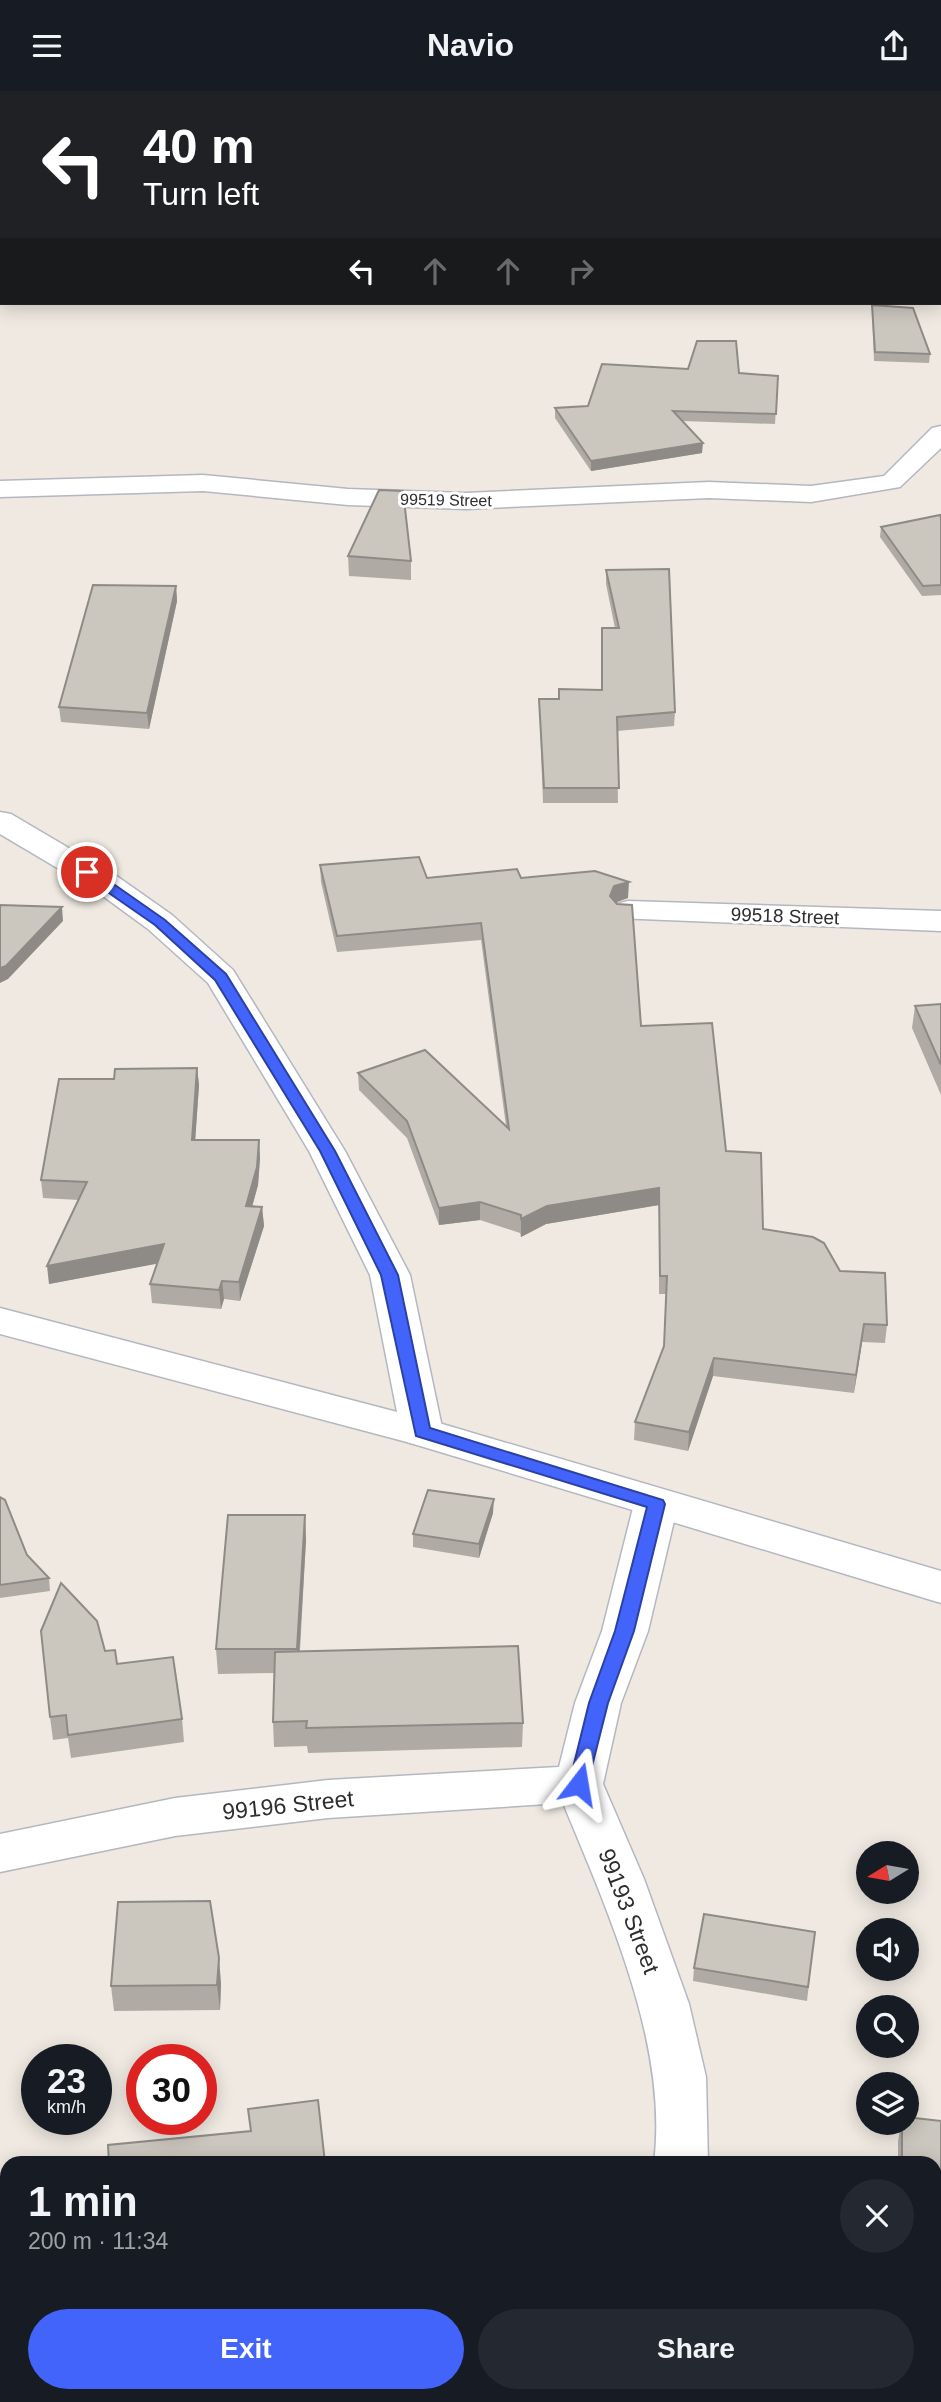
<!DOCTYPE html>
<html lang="en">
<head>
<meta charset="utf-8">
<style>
  :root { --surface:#171b24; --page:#242831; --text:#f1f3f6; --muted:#9ea1a6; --accent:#4264fb }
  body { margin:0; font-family:Arial,sans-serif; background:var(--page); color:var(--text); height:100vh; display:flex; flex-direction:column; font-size:26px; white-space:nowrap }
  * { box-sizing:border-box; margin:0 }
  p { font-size:23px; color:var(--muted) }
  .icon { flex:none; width:38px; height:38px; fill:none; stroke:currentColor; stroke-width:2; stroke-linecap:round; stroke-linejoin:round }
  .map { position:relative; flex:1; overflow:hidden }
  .drawer { position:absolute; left:0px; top:2065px; width:942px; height:247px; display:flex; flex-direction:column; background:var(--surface); border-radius:21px 21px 0 0; box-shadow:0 4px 18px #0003 }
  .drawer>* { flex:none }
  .top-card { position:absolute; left:0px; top:0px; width:942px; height:214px; box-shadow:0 4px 18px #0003; background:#202124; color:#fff; overflow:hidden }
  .needle { width:46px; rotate:259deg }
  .buttons { position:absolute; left:856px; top:1750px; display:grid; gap:14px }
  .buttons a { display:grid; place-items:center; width:63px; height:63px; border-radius:50%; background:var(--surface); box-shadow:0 4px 18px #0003; font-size:35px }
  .speed { position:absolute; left:21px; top:1953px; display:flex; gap:14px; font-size:35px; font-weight:700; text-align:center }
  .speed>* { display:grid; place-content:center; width:91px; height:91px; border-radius:50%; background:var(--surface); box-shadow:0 4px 18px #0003; line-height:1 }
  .speed small { font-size:18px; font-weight:400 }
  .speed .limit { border:10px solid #d22; background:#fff; color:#111 }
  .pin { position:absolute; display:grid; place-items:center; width:60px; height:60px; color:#fff; margin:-30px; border:4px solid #fff; border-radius:50%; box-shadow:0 2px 7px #0007 }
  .me { position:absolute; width:77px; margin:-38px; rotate:14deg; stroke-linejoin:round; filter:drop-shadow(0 0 5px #0008) }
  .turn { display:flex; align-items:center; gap:24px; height:147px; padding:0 28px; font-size:32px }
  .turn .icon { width:91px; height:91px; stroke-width:2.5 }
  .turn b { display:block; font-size:49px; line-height:60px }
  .lanes { display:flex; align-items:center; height:66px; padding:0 28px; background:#0003; justify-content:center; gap:35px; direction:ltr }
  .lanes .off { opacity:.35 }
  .round { display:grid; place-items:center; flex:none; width:74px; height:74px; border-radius:37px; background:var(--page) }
  .summary { display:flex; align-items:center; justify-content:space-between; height:119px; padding:0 28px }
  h1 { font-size:42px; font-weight:700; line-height:52px }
  .cta { display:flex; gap:14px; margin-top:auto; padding:14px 28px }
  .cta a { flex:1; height:80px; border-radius:42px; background:var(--accent); color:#fff; font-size:28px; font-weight:700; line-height:80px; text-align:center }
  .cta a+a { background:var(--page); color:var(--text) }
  header { display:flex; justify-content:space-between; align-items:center; height:91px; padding:0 28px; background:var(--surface); font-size:32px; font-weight:700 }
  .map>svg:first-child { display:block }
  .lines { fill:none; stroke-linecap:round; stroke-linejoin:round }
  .stream { fill:#75cff0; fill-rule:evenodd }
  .street-casing { stroke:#b4b7c1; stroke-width:3 }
  .secondary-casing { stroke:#b4b7c1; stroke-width:3 }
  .street { fill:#fff; fill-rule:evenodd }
  .secondary { fill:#fff; fill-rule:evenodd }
  .wall { fill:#afaba4 }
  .shaded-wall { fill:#8e8b86 }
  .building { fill:#cbc7bf; stroke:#8e8b86; stroke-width:2 }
  .route { fill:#4264fb; stroke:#2b41a3; stroke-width:2 }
  .labels { text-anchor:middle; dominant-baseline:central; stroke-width:6; stroke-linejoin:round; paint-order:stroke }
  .far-street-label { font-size:16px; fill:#2e2e2e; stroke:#fff }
  .street-label { font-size:19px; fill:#2e2e2e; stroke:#fff }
  .near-street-label { font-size:23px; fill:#2e2e2e; stroke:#fff }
</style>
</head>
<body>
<header><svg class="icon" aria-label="menu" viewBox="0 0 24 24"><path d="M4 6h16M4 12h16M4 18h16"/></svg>Navio<svg class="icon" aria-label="share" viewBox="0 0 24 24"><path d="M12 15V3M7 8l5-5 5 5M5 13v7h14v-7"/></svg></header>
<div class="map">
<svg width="941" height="2311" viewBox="0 0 941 2311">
  <rect width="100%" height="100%" fill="#efe9e1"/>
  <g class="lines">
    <polygon class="stream" points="196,0 204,0 195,2"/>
    <defs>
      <g id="street">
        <polygon points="941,335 941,357 900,396 811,411 709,407 466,418 348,414 203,400 0,406 0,390 203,384 348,398 466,402 709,391 811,395 884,385 932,337"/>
        <polygon points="0,721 11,723 118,786 172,824 233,879 345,1060 410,1184 443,1341 437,1351 422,1355 0,1243 0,1217 397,1321 370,1184 309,1060 208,892 148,838 96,800 0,743"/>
        <polygon points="628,810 941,820 941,840 616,827 612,820 616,813"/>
        <path d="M656 1398 671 1403 678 1413 648 1540 621 1612 603 1693 644 1788 689 1913 706 1986 708 2072H654C669 1954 607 1819 563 1712L328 1727 175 1745 0 1781V1743L175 1707 328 1689 559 1676 575 1612 602 1540 634 1413 641 1403Z"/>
        <polygon points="594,2305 652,2305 650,2311 592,2311"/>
      </g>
      <polygon id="secondary" points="422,1327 941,1480 941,1512 407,1351 401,1341 407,1331"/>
    </defs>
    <use href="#street" class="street-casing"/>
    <use href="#secondary" class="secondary-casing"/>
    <use href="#street" class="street"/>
    <use href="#secondary" class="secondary"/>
  </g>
  <g class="wall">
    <polygon points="872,214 930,263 929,272 874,270 872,223"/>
    <polygon points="739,282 778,285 775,333 682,330 702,362 591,380 555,327 555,317 588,315"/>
    <polygon points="941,427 941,504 922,505 880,446 881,436"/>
    <polygon points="348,465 411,470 411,489 349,485"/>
    <polygon points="606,479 675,621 674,635 617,640 618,712 543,712 539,608 559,608 602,599 602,537 615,537 606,493"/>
    <polygon points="176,495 177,510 149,638 61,631 59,616"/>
    <polygon points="320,774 427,787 521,787 628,807 615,811 641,935 726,1060 763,1138 840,1180 887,1234 885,1252 862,1251 854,1302 713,1285 688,1360 634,1349 635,1331 664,1256 666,1203 659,1203 659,1114 546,1133 521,1146 520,1142 480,1129 439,1134 407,1047 359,999 358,982 506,1035 481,849 337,861 321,791"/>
    <polygon points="941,913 941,1004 912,937 915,915"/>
    <polygon points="197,977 199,994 195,1049 259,1049 260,1067 258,1094 252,1116 262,1116 264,1135 240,1210 224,1208 221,1218 152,1212 150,1193 158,1172 49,1193 79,1109 43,1107 41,1089 114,988"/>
    <polygon points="0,1406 27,1464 49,1487 50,1500 0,1507"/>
    <polygon points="493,1422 479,1467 413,1456 413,1443"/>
    <polygon points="305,1424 306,1449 300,1560 523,1632 522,1656 308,1662 307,1655 274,1656 273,1631 274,1582 218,1583 216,1558"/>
    <polygon points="105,1560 117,1573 182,1628 184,1651 71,1667 68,1647 53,1649 50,1626"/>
    <polygon points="815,1841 807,1910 693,1890 694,1877"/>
    <polygon points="221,1892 220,1919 114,1920 111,1895"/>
    <polygon points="941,2030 941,2136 934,2135 934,2072 898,2072 898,2050 901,2032"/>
  </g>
  <g class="shaded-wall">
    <polygon points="703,352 702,362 591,380 591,370"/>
    <polygon points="176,495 177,510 149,638 147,622"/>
    <polygon points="629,791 628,807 614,812 610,805 614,795"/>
    <polygon points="62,816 63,830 8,888 0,892 0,877"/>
    <polygon points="197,977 199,994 194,1067 192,1049"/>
    <polygon points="259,1049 260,1067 258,1094 247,1134 246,1115"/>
    <polygon points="659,1097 659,1114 546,1133 521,1146 521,1128 547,1115"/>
    <polygon points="480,1111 480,1129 439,1134 439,1117"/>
    <polygon points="262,1116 264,1135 240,1210 239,1191"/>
    <polygon points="164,1153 166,1171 49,1193 47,1175"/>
    <polygon points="222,1190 224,1208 221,1218 219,1199"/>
    <polygon points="864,1233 862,1251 854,1302 856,1284"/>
    <polygon points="714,1267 713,1285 688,1360 689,1341"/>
    <polygon points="494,1408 493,1422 479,1467 479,1453"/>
    <polygon points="305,1424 306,1449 298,1582 297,1558"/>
    <polygon points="219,1867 221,1892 220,1919 217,1894"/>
  </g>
  <g class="building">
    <polygon points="872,214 913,217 930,263 875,261"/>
    <polygon points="697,250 736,250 739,282 778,285 776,323 673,320 703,352 591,370 555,317 588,315 602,273 688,278"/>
    <polygon points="379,399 403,400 411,470 348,465"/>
    <polygon points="940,424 941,427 941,494 923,495 881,436"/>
    <polygon points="669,478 675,621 617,626 619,697 544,697 539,608 559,608 559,598 602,599 602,537 619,537 606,479"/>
    <polygon points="93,494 176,495 147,622 59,616"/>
    <polygon points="419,766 427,787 517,778 521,787 595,780 629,791 614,795 610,805 617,813 632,814 641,935 712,932 726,1060 761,1062 763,1138 813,1146 824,1152 840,1180 885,1182 887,1234 864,1233 856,1284 714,1267 689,1341 635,1331 664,1255 667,1185 660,1185 659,1097 547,1115 521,1128 521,1124 480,1111 439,1117 407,1030 358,982 425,959 509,1038 481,832 337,845 320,774"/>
    <polygon points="0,814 62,816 6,875 0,877"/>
    <polygon points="941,913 941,974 915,915"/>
    <polygon points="197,977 192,1049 259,1049 257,1076 246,1115 262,1116 239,1191 222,1190 219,1199 150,1193 164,1153 47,1175 87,1091 41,1089 59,988 114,988 115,978"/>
    <polygon points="428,1399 494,1408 479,1453 413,1443"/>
    <polygon points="0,1406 5,1409 27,1464 49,1487 0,1494"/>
    <polygon points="228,1424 305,1424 297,1558 216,1558"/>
    <polygon points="61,1492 97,1530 105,1560 115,1559 117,1573 173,1566 182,1628 68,1644 66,1624 50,1626 41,1540"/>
    <polygon points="518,1555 523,1632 306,1637 307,1630 273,1631 275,1561"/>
    <polygon points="210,1810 219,1867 217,1894 111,1895 118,1811"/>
    <polygon points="704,1823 815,1841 808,1896 694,1877"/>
    <polygon points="318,2009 325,2072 109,2072 108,2054 251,2040 248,2018"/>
    <polygon points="906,2026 941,2030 941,2111 934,2110 934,2072 902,2072 902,2032 906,2032"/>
  </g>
  <polygon class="route" points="83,778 92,778 165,829 226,883 335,1060 398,1184 430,1337 663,1409 665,1413 634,1540 608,1612 586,1699 572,1699 569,1693 589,1612 615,1540 647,1416 416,1345 381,1184 320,1060 215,889 155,834 83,784"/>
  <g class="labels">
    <g class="far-street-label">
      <text transform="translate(446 409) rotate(1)">99519 Street</text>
    </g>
    <g class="street-label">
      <text transform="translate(785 825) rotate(2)">99518 Street</text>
    </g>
    <g class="near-street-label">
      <text transform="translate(288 1714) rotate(-6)">99196 Street</text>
      <text transform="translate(629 1820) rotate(69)">99193 Street</text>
    </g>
  </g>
</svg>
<div class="buttons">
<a><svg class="needle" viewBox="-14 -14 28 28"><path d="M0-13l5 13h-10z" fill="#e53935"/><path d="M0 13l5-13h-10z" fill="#9ea1a6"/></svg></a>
<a><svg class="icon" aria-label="sound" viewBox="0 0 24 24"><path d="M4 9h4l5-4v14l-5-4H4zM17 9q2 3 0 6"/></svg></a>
<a><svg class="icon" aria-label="search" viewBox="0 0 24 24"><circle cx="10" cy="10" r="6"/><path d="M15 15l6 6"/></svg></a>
<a><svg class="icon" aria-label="layers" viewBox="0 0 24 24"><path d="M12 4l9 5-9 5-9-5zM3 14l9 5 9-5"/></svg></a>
</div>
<div class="speed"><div>23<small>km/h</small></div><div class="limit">30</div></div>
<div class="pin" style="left:87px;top:781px;background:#d93025"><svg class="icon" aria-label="arrive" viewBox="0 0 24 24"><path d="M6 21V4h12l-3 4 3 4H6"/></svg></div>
<svg class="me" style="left:579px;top:1693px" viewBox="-20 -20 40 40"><path d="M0-17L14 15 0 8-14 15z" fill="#4264fb" stroke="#fff" stroke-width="4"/></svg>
<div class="top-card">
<div class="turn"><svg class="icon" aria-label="left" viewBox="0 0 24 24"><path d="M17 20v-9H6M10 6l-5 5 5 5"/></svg><div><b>40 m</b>Turn left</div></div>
<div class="lanes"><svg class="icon" aria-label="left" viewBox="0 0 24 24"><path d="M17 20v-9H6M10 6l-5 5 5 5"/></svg><svg class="icon off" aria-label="ahead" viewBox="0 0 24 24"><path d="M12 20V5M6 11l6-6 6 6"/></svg><svg class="icon off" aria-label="ahead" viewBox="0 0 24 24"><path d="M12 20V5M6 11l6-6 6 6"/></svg><svg class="icon off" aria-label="right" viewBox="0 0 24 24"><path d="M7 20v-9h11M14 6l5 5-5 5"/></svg></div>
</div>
<section class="drawer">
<div class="summary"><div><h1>1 min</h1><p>200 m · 11:34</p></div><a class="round"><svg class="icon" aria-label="close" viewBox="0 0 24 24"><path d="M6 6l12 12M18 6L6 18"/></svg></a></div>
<div class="cta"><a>Exit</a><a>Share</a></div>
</section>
</div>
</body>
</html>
